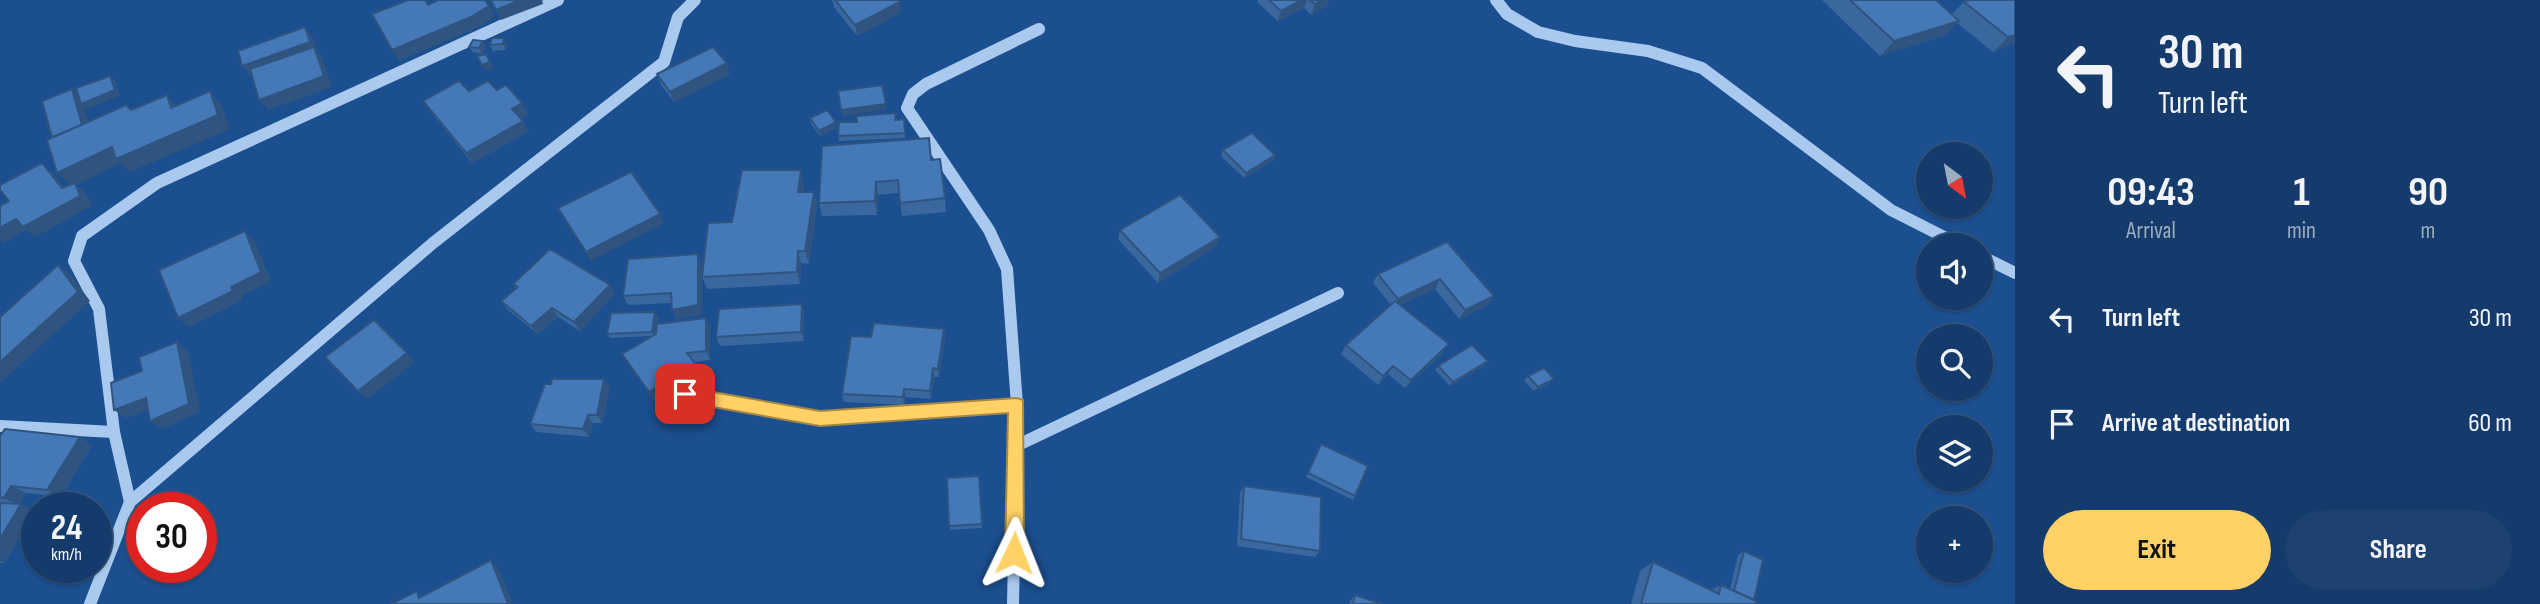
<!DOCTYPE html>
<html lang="en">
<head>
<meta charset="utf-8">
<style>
  :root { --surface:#143b6b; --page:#1d4271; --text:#f1f3f6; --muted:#9dadc1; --line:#33557e; --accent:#ffd166 }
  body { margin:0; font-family:"Sofia Sans Condensed",sans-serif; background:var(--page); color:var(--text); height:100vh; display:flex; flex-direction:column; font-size:26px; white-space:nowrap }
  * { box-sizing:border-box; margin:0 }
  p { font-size:23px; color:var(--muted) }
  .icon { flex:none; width:38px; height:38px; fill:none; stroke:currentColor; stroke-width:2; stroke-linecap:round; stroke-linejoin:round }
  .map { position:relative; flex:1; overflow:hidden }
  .side { display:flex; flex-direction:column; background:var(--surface); width:525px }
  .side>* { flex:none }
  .top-card { background:#143b6b; color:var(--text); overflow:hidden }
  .needle { width:46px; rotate:148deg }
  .tools { position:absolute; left:1916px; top:142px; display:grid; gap:14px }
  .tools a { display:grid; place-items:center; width:77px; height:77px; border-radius:50%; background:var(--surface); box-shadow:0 2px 5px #0004,0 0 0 2px var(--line); font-size:35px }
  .speed { position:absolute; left:21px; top:492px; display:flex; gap:14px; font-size:35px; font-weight:700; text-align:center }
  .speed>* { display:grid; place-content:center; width:91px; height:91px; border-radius:50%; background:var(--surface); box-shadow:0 2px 5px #0004,0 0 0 2px var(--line); line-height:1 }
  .speed small { font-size:18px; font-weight:400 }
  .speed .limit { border:10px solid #d22; background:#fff; color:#111 }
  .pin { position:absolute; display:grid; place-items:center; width:60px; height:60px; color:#fff; margin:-30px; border-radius:14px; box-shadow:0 4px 10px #0006 }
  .me { position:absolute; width:77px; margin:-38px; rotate:2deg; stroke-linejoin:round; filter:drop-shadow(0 0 5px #0008) }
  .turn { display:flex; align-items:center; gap:24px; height:147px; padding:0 28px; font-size:32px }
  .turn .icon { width:91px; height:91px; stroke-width:2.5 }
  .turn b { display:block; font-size:49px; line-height:60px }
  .eta { display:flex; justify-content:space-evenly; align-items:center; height:119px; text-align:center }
  .eta b { font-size:42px; font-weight:700; line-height:49px }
  .button { display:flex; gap:14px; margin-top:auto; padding:14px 28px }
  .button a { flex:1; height:80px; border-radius:42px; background:var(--accent); color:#111; font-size:28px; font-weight:700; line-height:80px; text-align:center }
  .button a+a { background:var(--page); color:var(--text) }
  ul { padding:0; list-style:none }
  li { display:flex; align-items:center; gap:21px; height:105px; padding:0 28px }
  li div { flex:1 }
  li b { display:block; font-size:26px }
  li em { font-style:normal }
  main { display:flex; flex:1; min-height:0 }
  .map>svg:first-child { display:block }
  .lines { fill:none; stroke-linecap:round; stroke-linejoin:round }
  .minor { stroke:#a9c9ee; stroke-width:12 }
  .wall { fill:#3a679d }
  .shaded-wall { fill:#305480 }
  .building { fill:#4478b7; stroke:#305480; stroke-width:2 }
  .route { fill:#ffd166; stroke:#a68842; stroke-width:2 }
</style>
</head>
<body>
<main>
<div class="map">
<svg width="2015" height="604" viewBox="0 0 2015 604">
  <rect width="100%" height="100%" fill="#1b4f8f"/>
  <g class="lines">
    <g class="minor">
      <polyline points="1496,0 1507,14 1538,32 1575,41 1648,51 1702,68 1891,210 1960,245"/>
      <polyline points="1981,256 2015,273"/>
      <polyline points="685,394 820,418 1017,405"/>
      <polyline points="0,426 114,432"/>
      <polyline points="1018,445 1338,293"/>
      <polyline points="130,502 114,432 99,309 74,261 82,236 157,183 558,0"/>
      <polyline points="90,604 130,502 433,243 664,62 678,17 695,0"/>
      <polyline points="1013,604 1017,405 1007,269 989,230 907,108 913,94 926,84 1039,29"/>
    </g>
  </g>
  <g class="wall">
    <polygon points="832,0 899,0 901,13 857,36 834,7"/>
    <polygon points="1258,0 1329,0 1327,6 1311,15 1304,8 1278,21 1257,2"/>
    <polygon points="1822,0 1936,0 1952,14 1964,2 2015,43 1993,52 1957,23 1945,35 1880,56"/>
    <polygon points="483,41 486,46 482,54 473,52 469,47"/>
    <polygon points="507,43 506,50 493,51 490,45"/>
    <polygon points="657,74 730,74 674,102 661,85"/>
    <polygon points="497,90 528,113 520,118 529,131 472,163 430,111 423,101 469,91"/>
    <polygon points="810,118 837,128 820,136 811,124"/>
    <polygon points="896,120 905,125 905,138 839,141 838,136"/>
    <polygon points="1223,150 1275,155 1274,160 1244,178 1221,156"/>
    <polygon points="931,160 945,198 946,212 902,216 899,193 878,195 877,215 822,216 819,203"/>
    <polygon points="804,183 803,192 814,192 817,205 809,264 801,263 800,284 707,289 702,277 732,222"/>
    <polygon points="1120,230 1217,246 1158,283 1118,239"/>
    <polygon points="1447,242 1494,296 1487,305 1459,319 1435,289 1400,305 1443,353 1405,388 1388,374 1378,385 1341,354 1346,345 1391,305 1373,283 1378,274"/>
    <polygon points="698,254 702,264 702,314 676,319 671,303 628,305 623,296"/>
    <polygon points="513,284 610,285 615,294 580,331 558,317 538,334 508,310 501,301 516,288"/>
    <polygon points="802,304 804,313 804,341 720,346 716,337"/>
    <polygon points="655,312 658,317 655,335 706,318 710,327 710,360 694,362 699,372 654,400 622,354 652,336 610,338 607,334"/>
    <polygon points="871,337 945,338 939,377 934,377 931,399 906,397 904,405 844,402 842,394"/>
    <polygon points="1438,366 1484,366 1450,386 1435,370"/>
    <polygon points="1528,376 1550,383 1534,391 1524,381"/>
    <polygon points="604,379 610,387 602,423 593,423 589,437 536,432 530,424 551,384"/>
    <polygon points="0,436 92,445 61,497 26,493 19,504 35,511 4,563 0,563"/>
    <polygon points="1321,444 1355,496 1353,500 1306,477"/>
    <polygon points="979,476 982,528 950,530 947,478"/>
    <polygon points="1244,486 1320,551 1315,557 1237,546 1240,493"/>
    <polygon points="1744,551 1753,600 1756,604 1631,604 1640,571 1653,562 1711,590 1721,585 1730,589 1738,555"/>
    <polygon points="1355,595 1382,604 1349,604 1350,601"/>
  </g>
  <g class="shaded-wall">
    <polygon points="520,0 542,0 543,4 501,20 496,10"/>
    <polygon points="1302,0 1307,0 1304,8 1278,21 1281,11"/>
    <polygon points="1322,0 1329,0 1327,6 1311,15 1315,4"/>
    <polygon points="900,2 901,13 857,36 855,25"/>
    <polygon points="489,6 495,17 477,28 399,61 392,50"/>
    <polygon points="1959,21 1945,35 1880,56 1894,41"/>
    <polygon points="305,27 313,38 318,52 322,57 332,87 268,110 259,100 316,53 250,76 242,66"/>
    <polygon points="2015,35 2015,43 1993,52 2008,37"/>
    <polygon points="504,38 507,43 506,50 503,44"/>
    <polygon points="483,41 486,46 482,54 479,48"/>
    <polygon points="490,62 493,68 486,71 482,65"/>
    <polygon points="727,63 730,74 674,102 670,92"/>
    <polygon points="110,76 115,81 120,96 86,109 84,107 93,136 52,137 72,89 82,100"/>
    <polygon points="210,91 222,105 230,129 130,172 121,163 76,185 86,193 92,206 35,237 26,230 4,243 0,240 0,228 73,187 57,173"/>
    <polygon points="167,95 180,109 171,108"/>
    <polygon points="522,103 528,113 518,119 512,109"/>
    <polygon points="886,104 887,109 842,116 841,110"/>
    <polygon points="523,121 529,131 472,163 466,153"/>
    <polygon points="836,122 837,128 820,136 819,131"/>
    <polygon points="1275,155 1274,160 1244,178 1246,173"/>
    <polygon points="42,163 53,173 73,198 62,188"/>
    <polygon points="801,170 804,183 801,205 798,192"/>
    <polygon points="876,182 878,195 877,215 875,201"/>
    <polygon points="814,192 817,205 809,264 805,251"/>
    <polygon points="660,214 664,223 591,261 586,252"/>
    <polygon points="245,231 255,241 271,281 241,296 243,300 189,327 178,318 231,287"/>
    <polygon points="1220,237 1217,246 1158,283 1160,273"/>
    <polygon points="798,251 801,263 800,284 797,272"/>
    <polygon points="698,254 702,264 702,314 676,319 672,310"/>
    <polygon points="58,265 70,274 90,301 0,383 0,362"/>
    <polygon points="1440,279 1435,289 1393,308 1398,299"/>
    <polygon points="610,285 615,294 580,331 574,322"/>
    <polygon points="1494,296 1487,305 1459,319 1465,310"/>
    <polygon points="802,304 804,313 804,341 801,332"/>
    <polygon points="552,308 558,317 538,334 531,326"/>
    <polygon points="655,312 658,317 655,336 652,332"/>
    <polygon points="706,318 710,327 710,360 706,351"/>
    <polygon points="944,329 945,338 939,377 938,369"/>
    <polygon points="177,342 188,351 200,412 162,429 150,421"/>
    <polygon points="1449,344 1443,353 1405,388 1411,380"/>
    <polygon points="407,353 415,362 367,399 358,391"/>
    <polygon points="1488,361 1484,366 1450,386 1453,382"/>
    <polygon points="695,363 699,372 654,400 649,392"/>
    <polygon points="1393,366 1388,374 1378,385 1383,376"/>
    <polygon points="933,368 934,377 931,399 930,391"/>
    <polygon points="604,379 610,387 602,423 597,415"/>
    <polygon points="1554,379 1550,383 1534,391 1538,387"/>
    <polygon points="904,389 906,397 904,405 903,397"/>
    <polygon points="146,398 158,406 126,418 114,410"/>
    <polygon points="588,415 593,423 589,437 583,429"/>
    <polygon points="80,437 92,445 61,497 47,490"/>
    <polygon points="11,486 26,493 18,505 4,498"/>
    <polygon points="21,504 35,511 4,563 0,561 0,539"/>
    <polygon points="491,560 498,567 513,604 508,604"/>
  </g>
  <g class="building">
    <polygon points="408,0 425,0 428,5 438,0 485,0 489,6 471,17 392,50 372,14"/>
    <polygon points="491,0 520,0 496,10"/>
    <polygon points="835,0 899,0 900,2 855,25"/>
    <polygon points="1269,0 1302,0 1281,11"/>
    <polygon points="1310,0 1322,0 1315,4"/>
    <polygon points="1850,0 1936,0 1959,21 1894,41"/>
    <polygon points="1969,0 2015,0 2015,35 2008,37 1964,2"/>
    <polygon points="305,27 310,42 242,66 238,51"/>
    <polygon points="492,38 504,38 503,44 490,45"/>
    <polygon points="473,40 483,41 479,48 469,47"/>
    <polygon points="314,47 324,76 259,100 250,69"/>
    <polygon points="713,47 727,63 670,92 657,74"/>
    <polygon points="486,54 490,62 482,65 477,56"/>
    <polygon points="110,76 115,90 81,104 76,88"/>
    <polygon points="459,81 469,91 488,81 497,90 506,85 522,103 512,109 523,121 466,153 423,101"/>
    <polygon points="882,85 886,104 841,110 838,91"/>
    <polygon points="72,89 82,125 52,137 42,101"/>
    <polygon points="210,91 218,115 116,159 112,147 57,173 47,140 126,105 131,110 167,95 171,108"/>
    <polygon points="827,110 836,122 819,131 810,118"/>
    <polygon points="896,113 895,120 904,119 905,133 838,136 839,122 857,122 856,116"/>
    <polygon points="1252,133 1275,155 1246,173 1223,150"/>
    <polygon points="929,138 931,160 940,159 945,198 900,203 898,180 876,182 875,201 819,203 822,146"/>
    <polygon points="42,163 62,188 75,183 80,196 23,227 16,219 0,228 0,206 9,201 0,190 0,185"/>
    <polygon points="742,170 801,170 798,192 814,192 805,251 798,251 797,272 702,277 708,223 732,222"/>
    <polygon points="631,172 660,214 586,252 558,208"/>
    <polygon points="1180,195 1220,237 1160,273 1120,230"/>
    <polygon points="245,231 261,272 231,287 233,291 178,318 159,270"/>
    <polygon points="1447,242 1494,296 1465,310 1440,279 1398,299 1378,274"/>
    <polygon points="550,249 610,285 574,322 552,308 531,326 501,301 518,287 513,284"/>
    <polygon points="698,254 698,305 672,310 671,293 623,296 628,259"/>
    <polygon points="58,265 78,292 0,362 0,317"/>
    <polygon points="1395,301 1449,344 1411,380 1393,366 1383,376 1346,345"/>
    <polygon points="802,304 801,332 716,337 719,309"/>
    <polygon points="655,312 652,332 607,334 611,313"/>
    <polygon points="706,318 706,351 687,353 695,363 649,392 622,354 656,334 657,324"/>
    <polygon points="374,320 407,353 358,391 325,357"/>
    <polygon points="874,323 944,329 938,369 933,368 930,391 904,389 903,397 842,394 851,336 871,337"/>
    <polygon points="177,342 189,404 150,421 146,398 114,410 111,383 142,371 139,357"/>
    <polygon points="1472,345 1488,361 1453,382 1438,366"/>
    <polygon points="1544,368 1554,379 1538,387 1528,376"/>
    <polygon points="552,379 604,379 597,415 588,415 583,429 530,424 545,384 551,384"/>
    <polygon points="5,429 80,437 47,490 11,486 4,498 0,497 0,436"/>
    <polygon points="1321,444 1368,466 1355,496 1308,473"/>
    <polygon points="979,476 982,524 949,526 947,478"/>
    <polygon points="1244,486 1321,497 1320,551 1241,539"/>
    <polygon points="0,503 21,504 0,539"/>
    <polygon points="1744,551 1763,560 1754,600 1734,591"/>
    <polygon points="491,560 508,604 391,604 417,591 419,598"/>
    <polygon points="1653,562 1719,594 1721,585 1756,601 1756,604 1641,604"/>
    <polygon points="1355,595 1382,604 1353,604"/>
  </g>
  <polygon class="route" points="685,387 820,411 1017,398 1023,400 1024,553 1021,559 1014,562 1008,559 1005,553 1008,413 820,426 685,402 677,394"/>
</svg>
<div class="tools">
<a><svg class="needle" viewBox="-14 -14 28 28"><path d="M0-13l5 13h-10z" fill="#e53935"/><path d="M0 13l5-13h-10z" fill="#9dadc1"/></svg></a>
<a><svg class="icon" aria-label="sound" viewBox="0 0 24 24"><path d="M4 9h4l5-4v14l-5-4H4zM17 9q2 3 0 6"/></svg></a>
<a><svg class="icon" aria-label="search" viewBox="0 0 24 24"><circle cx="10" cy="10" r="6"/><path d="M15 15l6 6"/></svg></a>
<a><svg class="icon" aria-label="layers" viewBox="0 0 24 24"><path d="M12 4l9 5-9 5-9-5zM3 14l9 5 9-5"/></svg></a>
<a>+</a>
</div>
<div class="speed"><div>24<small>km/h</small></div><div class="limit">30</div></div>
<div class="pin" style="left:685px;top:394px;background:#d93025"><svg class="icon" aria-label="arrive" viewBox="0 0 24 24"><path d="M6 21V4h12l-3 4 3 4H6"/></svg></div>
<svg class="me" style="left:1014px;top:553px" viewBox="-20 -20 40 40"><path d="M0-17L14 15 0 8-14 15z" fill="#ffd166" stroke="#fff" stroke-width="4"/></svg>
</div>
<section class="side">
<div class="top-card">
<div class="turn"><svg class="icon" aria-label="left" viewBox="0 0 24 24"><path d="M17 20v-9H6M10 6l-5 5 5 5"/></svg><div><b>30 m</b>Turn left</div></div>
</div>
<div class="eta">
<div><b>09:43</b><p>Arrival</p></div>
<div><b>1</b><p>min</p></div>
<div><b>90</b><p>m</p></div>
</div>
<ul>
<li><svg class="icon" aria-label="left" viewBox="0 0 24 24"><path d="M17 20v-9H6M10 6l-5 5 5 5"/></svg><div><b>Turn left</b></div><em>30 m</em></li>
<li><svg class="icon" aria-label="arrive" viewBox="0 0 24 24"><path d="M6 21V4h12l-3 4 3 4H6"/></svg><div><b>Arrive at destination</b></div><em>60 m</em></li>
</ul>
<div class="button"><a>Exit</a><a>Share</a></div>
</section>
</main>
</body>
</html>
